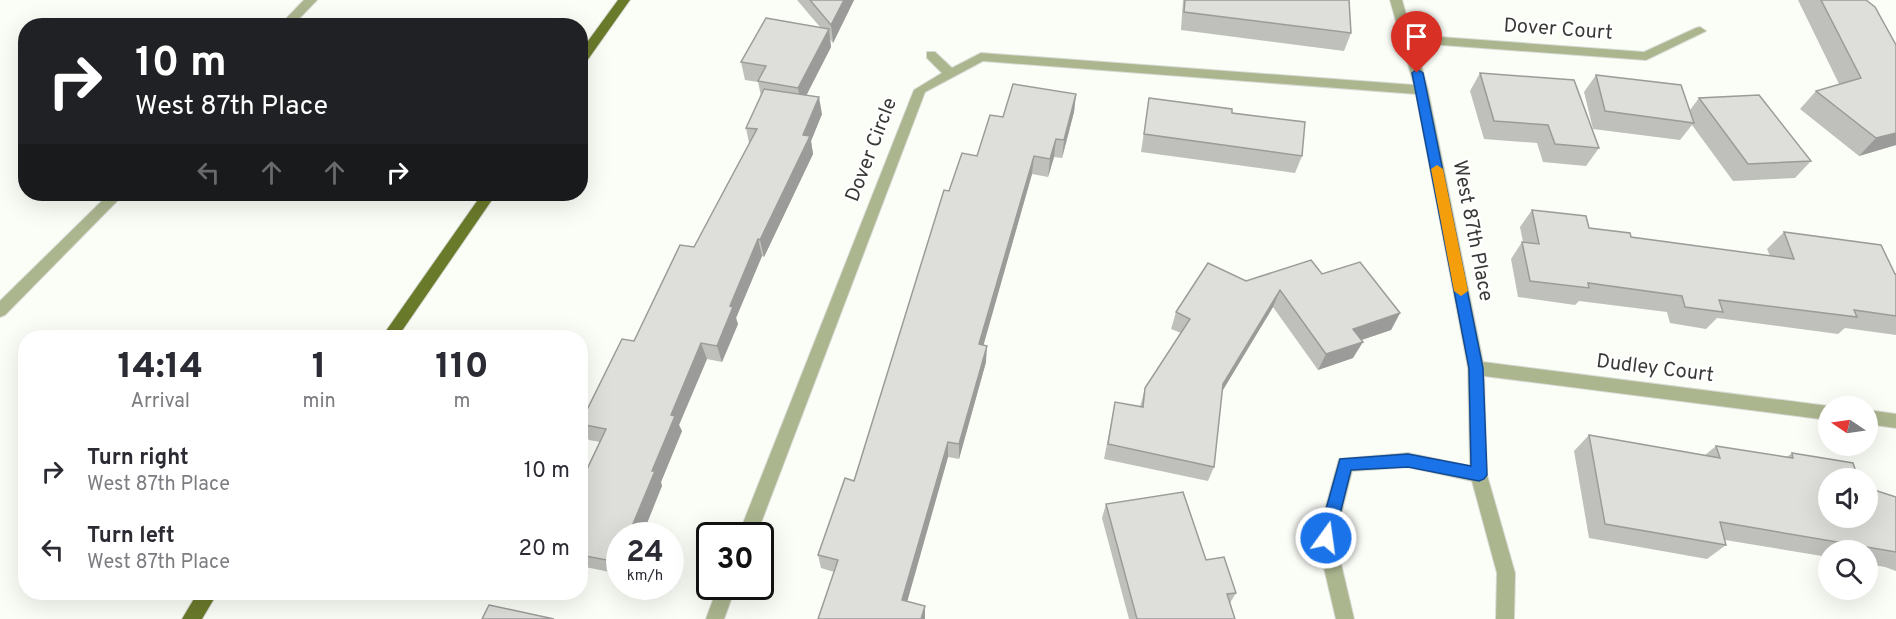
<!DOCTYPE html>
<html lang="en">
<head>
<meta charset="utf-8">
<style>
  :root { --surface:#fff; --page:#f7f7f7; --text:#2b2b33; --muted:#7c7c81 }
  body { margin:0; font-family:Overpass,sans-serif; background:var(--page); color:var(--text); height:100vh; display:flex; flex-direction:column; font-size:22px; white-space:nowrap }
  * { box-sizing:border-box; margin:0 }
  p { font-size:20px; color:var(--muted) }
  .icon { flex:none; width:33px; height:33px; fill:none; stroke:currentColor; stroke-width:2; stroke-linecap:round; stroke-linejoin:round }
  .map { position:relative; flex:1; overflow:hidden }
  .drawer { position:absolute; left:18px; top:330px; width:570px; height:270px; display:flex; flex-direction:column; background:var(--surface); border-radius:24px; box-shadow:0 6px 24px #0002 }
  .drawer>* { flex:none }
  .top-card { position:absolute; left:18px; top:18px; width:570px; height:183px; border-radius:24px; box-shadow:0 6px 24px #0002; background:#202124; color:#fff; overflow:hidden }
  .needle { width:39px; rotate:283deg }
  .fabs { position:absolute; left:1818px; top:396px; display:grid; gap:12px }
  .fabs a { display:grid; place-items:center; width:60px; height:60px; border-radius:50%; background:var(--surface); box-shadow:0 6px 24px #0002; font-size:30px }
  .speed { position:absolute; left:606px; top:522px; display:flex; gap:12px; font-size:30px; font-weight:700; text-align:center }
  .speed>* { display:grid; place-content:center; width:78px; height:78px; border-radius:50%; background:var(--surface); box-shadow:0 6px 24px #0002; line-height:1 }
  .speed small { font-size:15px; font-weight:400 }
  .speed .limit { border:3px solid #111; border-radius:9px; background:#fff; color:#111 }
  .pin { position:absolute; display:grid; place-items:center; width:51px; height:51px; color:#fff; margin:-62px -26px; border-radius:50% 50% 50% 0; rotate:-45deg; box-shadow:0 0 6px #0007 }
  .pin .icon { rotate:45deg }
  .me { position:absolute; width:66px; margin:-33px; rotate:14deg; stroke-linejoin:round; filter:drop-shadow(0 0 4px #0008) }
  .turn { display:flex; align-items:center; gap:21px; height:126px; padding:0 18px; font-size:27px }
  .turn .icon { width:78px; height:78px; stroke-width:2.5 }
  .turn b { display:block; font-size:42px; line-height:51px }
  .lanes { display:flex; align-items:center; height:57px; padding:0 18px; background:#0003; justify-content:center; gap:30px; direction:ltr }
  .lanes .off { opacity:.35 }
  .eta { display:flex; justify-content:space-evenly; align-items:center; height:102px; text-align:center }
  .eta b { font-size:36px; font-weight:800; line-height:42px }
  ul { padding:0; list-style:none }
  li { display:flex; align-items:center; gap:18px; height:78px; padding:0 18px }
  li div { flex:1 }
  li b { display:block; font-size:22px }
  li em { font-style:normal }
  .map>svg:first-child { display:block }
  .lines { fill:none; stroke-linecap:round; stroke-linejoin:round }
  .minor-casing { stroke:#d8dad4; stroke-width:2 }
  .primary-casing { stroke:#d8dad4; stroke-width:2 }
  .minor { fill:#abb58e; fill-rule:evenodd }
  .primary { fill:#6a7a2b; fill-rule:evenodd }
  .wall { fill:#bfc0bb }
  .shaded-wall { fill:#9b9c99 }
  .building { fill:#dedfda; stroke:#9b9c99; stroke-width:1.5 }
  .route { fill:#1a73e8; stroke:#114b97; stroke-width:1.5 }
  .slow { fill:#f59e0b }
  .labels { text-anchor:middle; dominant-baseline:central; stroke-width:4.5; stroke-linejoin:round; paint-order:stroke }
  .street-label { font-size:20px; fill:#393937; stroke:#fff }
</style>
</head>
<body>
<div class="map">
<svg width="1896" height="619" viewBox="0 0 1896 619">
  <rect width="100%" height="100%" fill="#fbfdf7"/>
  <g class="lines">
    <defs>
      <g id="minor">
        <polygon points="304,0 317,0 292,26 279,26"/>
        <polygon points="1390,0 1402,0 1412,35 1644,52 1696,28 1700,27 1706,31 1646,60 1415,43 1428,90 1483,362 1828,406 1828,420 1484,376 1487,475 1515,573 1514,619 1496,619 1497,573 1472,481 1408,467 1352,471 1335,538 1354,619 1336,619 1317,538 1339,459 1408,453 1470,466 1468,368 1416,94 983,61 925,92 756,536 738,536 914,90 942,73 927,58 927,52 935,52 952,68 981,53 1414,85"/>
        <polygon points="109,194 124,194 5,315 0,317 0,301"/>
        <polygon points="1868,410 1896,414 1896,428 1868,424"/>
        <polygon points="718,586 736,586 724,619 706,619"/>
      </g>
      <g id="primary">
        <polygon points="618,0 630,0 584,65 580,66 580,52"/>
        <polygon points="482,194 496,194 397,338 381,338"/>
        <polygon points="198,592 218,592 202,619 182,619"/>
      </g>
    </defs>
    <use href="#minor" class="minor-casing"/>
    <use href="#primary" class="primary-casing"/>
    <use href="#minor" class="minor"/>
    <use href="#primary" class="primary"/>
  </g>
  <g class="wall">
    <polygon points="797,0 854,0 833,43 830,39 831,47 806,95 822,114 811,141 813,154 764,257 762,256 736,318 738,324 722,362 707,359 679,425 682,431 661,482 662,486 620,536 620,574 580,566 580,484 600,442 589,440 580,425 694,247 749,143 746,128 761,96 758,82 745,80 741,62 820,27"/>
    <polygon points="1183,0 1349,0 1351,33 1344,51 1181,30"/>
    <polygon points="1798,0 1866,0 1896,45 1896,145 1859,156 1800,109 1816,91 1839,84"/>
    <polygon points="1480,73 1599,148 1586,166 1543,162 1537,143 1484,139 1470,91"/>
    <polygon points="1596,75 1690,110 1699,98 1811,161 1795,178 1733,181 1692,125 1680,140 1593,129 1584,92"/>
    <polygon points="1076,94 1074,112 1062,158 1054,157 1048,177 1032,174 983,345 986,362 959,459 948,457 907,601 925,619 834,572 821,568 818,555 854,481 949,191 977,156 1003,117"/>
    <polygon points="1149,98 1232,113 1302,156 1295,173 1141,152"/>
    <polygon points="1532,210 1589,228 1631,237 1770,256 1767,249 1784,232 1896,274 1896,335 1845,328 1838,334 1717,318 1706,329 1670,323 1667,312 1579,301 1575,305 1518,297 1511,259 1522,242 1523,242 1520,227"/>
    <polygon points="1322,274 1400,313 1391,330 1361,340 1353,358 1318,370 1273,307 1222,391 1214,467 1208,481 1104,459 1115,402 1140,407 1145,388 1181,333 1171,329 1176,312 1246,281"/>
    <polygon points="1589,435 1705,455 1716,446 1787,457 1792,453 1828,478 1896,497 1896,571 1885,567 1868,564 1868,550 1828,550 1828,557 1725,540 1726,545 1707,559 1589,538 1574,451"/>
    <polygon points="1106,504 1206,560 1236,593 1230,603 1235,619 1129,619 1102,518"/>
  </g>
  <g class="shaded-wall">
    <polygon points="844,0 854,0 833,43 831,25"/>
    <polygon points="829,29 831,47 801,106 798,88"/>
    <polygon points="1076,94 1074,112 1062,158 1064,140"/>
    <polygon points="819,97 822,114 811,141 813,154 764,257 760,240"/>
    <polygon points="1896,133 1896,145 1859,156 1876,138"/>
    <polygon points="1056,139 1054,157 1048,177 1050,159"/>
    <polygon points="1034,156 1032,174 979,361 979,344"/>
    <polygon points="758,239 762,256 736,318 738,324 722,362 717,346 730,306"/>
    <polygon points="1280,290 1273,307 1217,400 1223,384"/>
    <polygon points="1400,313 1391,330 1344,346 1353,329"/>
    <polygon points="1363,342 1353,358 1318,370 1326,354"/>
    <polygon points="701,343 707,359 679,425 682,431 661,482 662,486 642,536 628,536 652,471 671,415"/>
    <polygon points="987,346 986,362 959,459 959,444"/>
    <polygon points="948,442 948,457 904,613 902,600"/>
    <polygon points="925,606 925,619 921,619"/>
  </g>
  <g class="building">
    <polygon points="810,0 844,0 831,25"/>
    <polygon points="1185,0 1349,0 1351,33 1184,12"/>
    <polygon points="1821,0 1866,0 1875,7 1896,45 1896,133 1876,138 1816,91 1861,78"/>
    <polygon points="766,18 829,29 798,88 758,81 766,66 741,62"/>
    <polygon points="1480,73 1574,80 1599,148 1555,144 1548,125 1494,121"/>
    <polygon points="1596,75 1681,85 1694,123 1605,111"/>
    <polygon points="1013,84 1076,94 1064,140 1056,139 1050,159 1034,156 979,344 987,346 959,444 948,442 902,600 925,606 921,619 818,619 838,560 818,555 845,478 854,481 944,190 949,191 962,153 977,156 990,115 1003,117"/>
    <polygon points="764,89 819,97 803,135 810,136 760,240 758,239 730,306 733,307 717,346 701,343 671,415 675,416 652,471 655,471 628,536 620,536 620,557 617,562 580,555 580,484 606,429 580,424 622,339 634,341 680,245 694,247 757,129 746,128"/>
    <polygon points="1759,95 1811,161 1748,164 1699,98"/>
    <polygon points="1149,98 1232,109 1232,113 1305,122 1302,156 1144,134"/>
    <polygon points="1532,210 1586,216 1589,228 1630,233 1631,237 1794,259 1784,232 1881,245 1895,274 1896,274 1896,316 1854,310 1857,317 1719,300 1723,312 1685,307 1682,296 1588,283 1589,288 1530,281 1522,242 1539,244"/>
    <polygon points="1311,260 1322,274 1360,262 1400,313 1353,329 1363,342 1326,354 1280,290 1223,384 1214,467 1108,444 1115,402 1143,407 1145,388 1190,319 1176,312 1208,263 1246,281"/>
    <polygon points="1589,435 1720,458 1716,446 1793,458 1792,453 1853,463 1858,478 1828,478 1828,518 1868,518 1868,488 1896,497 1896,552 1720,522 1726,545 1605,524"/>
    <polygon points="1183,492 1206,560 1224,557 1236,593 1227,594 1235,619 1137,619 1106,504"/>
    <polygon points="489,605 554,619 482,619"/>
  </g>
  <polygon class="route" points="1417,69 1423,73 1483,368 1487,475 1484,479 1479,481 1408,467 1351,470 1334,538 1332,543 1326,545 1321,543 1318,538 1340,459 1408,454 1471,466 1469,368 1412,73"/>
  <polygon class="slow" points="1437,165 1443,169 1468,291 1461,296 1454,291 1431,169"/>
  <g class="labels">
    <g class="street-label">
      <text transform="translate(1558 30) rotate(4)">Dover Court</text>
      <text transform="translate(872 150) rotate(-69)">Dover Circle</text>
      <text transform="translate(1472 231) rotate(79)">West 87th Place</text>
      <text transform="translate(1655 369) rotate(7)">Dudley Court</text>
    </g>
  </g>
</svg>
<div class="fabs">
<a><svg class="needle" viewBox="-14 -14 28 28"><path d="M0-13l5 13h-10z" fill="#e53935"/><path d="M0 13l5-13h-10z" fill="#7c7c81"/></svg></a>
<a><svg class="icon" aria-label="sound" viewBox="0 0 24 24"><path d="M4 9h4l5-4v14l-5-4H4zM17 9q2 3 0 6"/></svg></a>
<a><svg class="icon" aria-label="search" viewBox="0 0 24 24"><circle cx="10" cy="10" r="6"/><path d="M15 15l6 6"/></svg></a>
</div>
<div class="speed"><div>24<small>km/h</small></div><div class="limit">30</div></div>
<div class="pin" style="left:1417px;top:73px;background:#d93025"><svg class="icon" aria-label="arrive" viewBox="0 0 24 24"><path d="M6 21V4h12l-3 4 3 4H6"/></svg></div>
<svg class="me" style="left:1326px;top:538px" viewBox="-20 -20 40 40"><circle r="17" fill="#1a73e8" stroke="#fff" stroke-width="3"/><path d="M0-11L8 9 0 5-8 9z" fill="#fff"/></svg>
<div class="top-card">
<div class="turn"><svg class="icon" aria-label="right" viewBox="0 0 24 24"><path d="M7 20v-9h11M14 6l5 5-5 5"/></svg><div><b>10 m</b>West 87th Place</div></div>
<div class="lanes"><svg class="icon off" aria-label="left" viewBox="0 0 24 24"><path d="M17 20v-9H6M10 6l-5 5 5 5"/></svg><svg class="icon off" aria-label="ahead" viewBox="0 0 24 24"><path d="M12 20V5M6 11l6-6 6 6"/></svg><svg class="icon off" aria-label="ahead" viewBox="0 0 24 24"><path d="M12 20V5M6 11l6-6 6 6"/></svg><svg class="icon" aria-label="right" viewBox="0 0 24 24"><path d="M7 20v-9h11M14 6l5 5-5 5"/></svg></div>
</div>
<section class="drawer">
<div class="eta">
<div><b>14:14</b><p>Arrival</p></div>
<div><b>1</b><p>min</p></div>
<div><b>110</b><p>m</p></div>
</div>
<ul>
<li><svg class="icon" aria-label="right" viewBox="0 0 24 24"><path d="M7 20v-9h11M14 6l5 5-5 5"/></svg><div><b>Turn right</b><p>West 87th Place</p></div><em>10 m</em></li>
<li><svg class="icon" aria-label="left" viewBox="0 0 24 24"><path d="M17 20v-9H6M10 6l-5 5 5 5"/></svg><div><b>Turn left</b><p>West 87th Place</p></div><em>20 m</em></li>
</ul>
</section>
</div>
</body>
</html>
